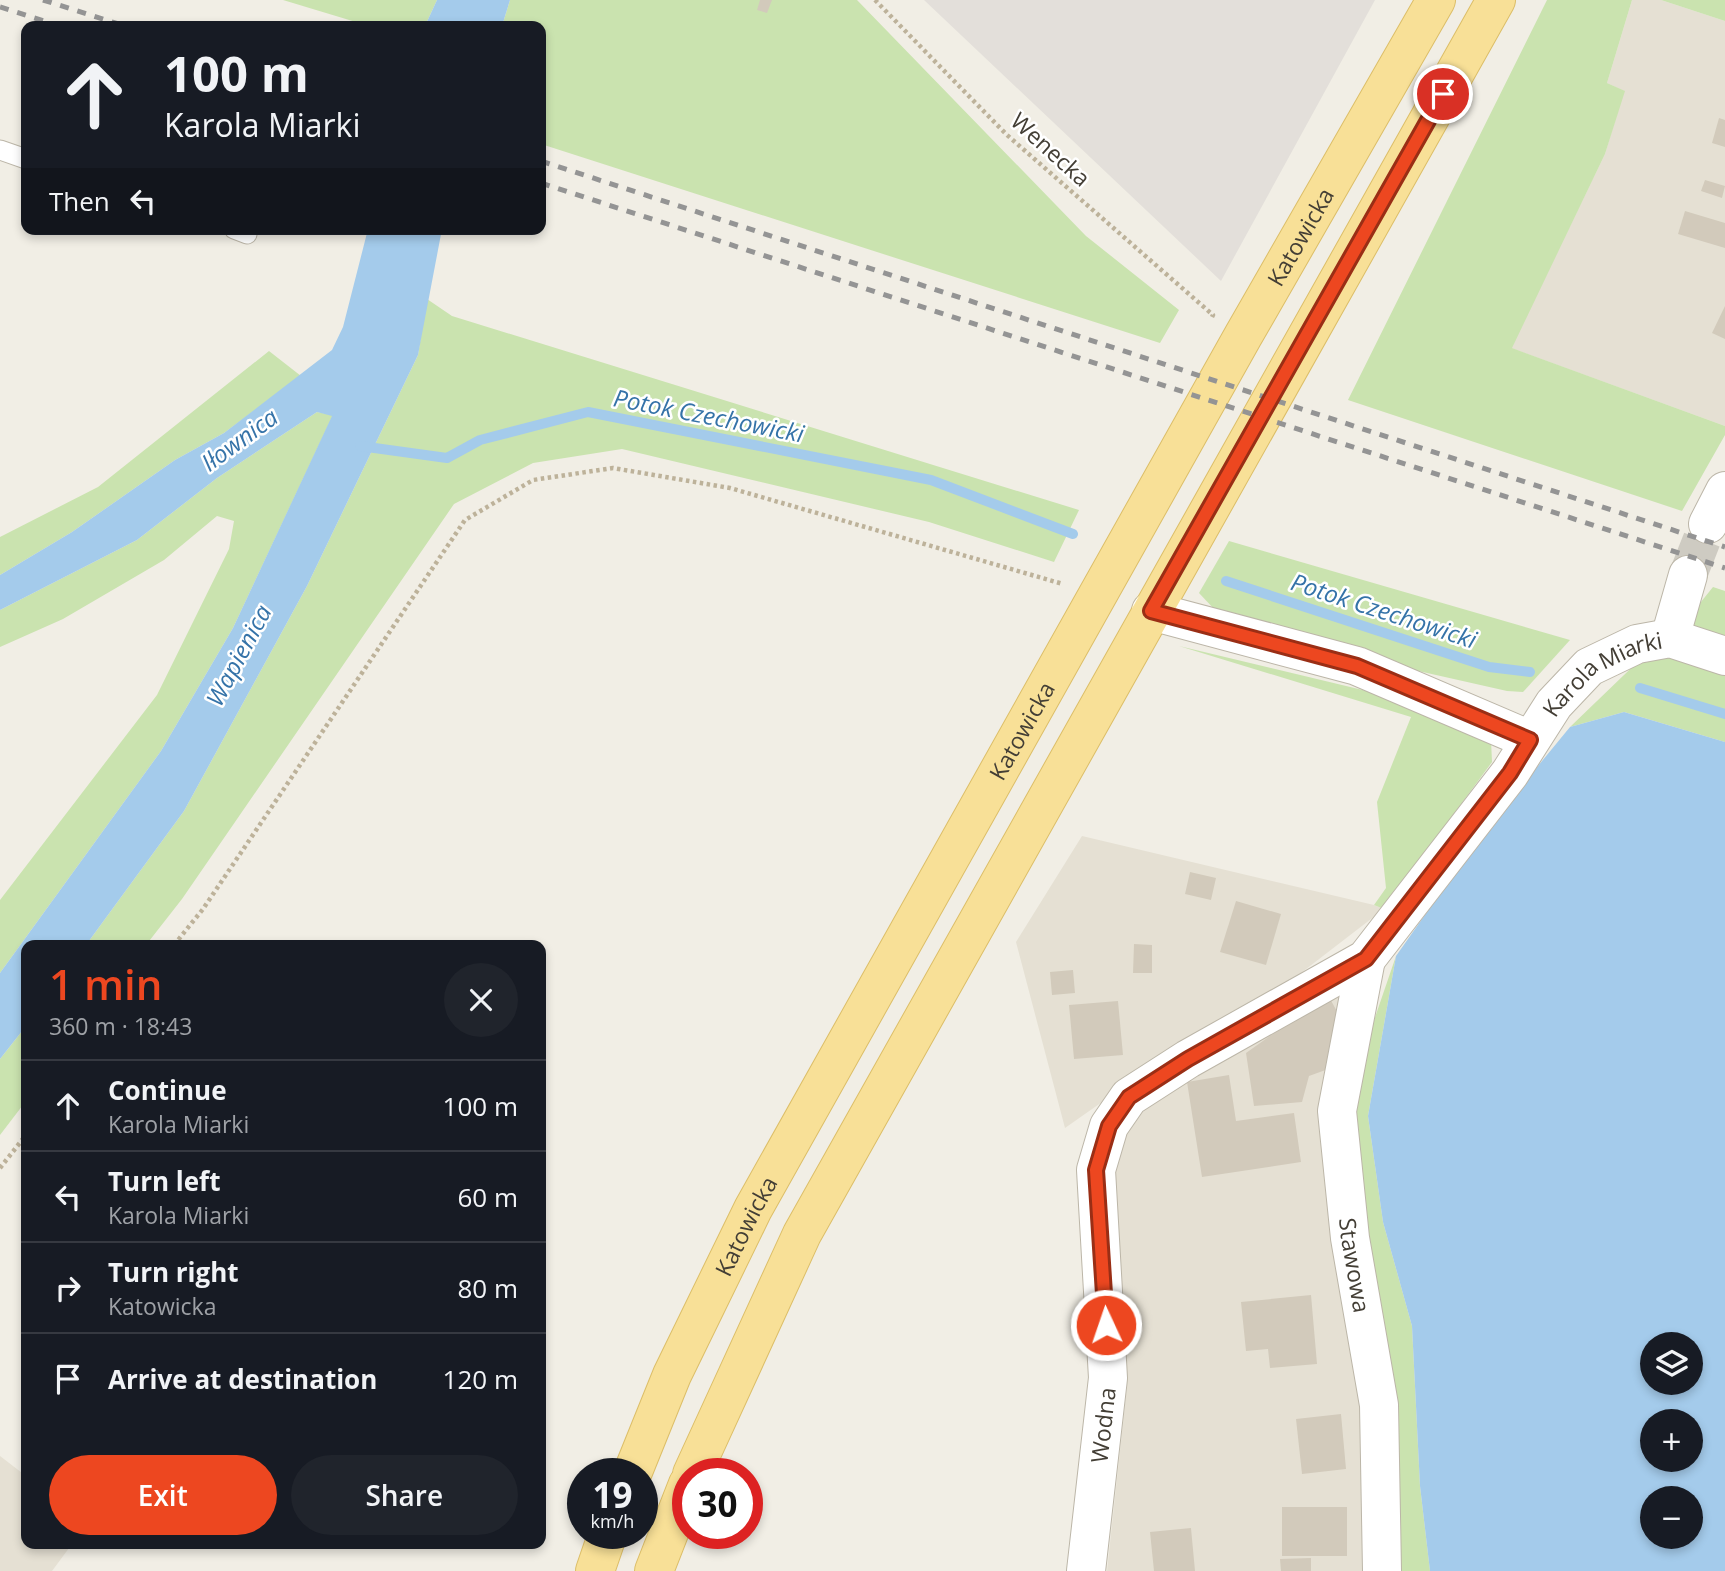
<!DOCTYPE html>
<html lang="en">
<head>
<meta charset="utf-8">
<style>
  :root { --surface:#171b24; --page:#20242c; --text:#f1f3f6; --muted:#9ea1a6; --line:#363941; --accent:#ed4720 }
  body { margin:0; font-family:"Open Sans",sans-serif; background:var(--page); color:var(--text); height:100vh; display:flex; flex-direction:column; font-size:26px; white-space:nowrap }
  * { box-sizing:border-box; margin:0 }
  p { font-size:23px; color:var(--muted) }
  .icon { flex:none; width:38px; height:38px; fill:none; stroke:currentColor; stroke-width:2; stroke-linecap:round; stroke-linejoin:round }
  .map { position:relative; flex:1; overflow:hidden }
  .side { position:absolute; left:21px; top:940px; width:525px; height:609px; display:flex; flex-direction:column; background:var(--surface); border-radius:14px; box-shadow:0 4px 10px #0003 }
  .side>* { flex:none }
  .guide { position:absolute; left:21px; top:21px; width:525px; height:214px; border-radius:14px; box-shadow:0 4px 10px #0003; background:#171b24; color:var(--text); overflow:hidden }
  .buttons { position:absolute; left:1640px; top:1332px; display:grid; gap:14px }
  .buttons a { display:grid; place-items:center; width:63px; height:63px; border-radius:50%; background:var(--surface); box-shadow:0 4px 10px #0003; font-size:35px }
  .speed { position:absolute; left:567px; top:1458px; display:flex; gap:14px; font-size:35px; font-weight:700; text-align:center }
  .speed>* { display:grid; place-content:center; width:91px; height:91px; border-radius:50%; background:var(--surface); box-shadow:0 4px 10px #0003; line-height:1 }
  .speed small { font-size:18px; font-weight:400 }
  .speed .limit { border:10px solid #d22; background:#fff; color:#111 }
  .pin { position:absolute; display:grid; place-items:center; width:60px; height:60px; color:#fff; margin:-30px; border:4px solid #fff; border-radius:50%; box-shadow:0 2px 7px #0007 }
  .me { position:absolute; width:77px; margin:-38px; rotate:357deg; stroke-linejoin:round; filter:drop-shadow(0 0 5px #0008) }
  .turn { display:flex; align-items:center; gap:24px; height:147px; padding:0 28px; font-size:32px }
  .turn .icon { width:91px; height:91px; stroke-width:2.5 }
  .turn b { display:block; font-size:49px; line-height:60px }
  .then { display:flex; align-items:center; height:66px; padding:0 28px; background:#0003; gap:14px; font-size:26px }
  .round { display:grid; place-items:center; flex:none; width:74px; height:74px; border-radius:37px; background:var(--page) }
  .head { display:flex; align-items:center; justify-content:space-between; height:119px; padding:0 28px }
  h1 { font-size:42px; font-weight:600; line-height:52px; color:var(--accent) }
  .cta { display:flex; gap:14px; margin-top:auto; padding:14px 28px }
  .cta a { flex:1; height:80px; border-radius:42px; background:var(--accent); color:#fff; font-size:28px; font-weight:600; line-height:80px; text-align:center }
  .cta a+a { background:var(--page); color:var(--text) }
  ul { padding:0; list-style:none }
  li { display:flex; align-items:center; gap:21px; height:91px; padding:0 28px; border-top:2px solid var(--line) }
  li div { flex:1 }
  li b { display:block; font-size:26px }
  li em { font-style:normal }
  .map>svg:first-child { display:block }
  .residential { fill:#e5e0d3 }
  .industrial { fill:#e3dfda }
  .green { fill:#cae3af }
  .water { fill:#a4cbeb; fill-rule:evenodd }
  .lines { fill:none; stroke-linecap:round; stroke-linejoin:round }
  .stream { stroke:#a4cbeb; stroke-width:10 }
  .building { fill:#d2cabb }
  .street-tunnel { stroke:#cecbc2; stroke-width:38; stroke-dasharray:38 19; stroke-linecap:butt }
  .lane-casing { stroke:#bcb6a8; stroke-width:21 }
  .street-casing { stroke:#bcb6a8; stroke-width:40 }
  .primary-casing { stroke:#dcbe68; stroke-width:40 }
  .path { stroke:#bdb29a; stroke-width:4.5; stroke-dasharray:3.5 3.5; stroke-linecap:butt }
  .lane { stroke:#fff; stroke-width:19 }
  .street { stroke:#fff; stroke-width:38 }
  .primary { stroke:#f8e097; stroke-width:38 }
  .rail { stroke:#949494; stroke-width:5; stroke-dasharray:9 9; stroke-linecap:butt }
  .route-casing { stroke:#9a2e15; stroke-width:18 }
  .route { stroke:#ed4720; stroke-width:12 }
  .labels { text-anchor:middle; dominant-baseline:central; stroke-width:5; stroke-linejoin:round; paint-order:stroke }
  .street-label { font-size:23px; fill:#433e35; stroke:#fff }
  .water-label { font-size:24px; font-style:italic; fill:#3573a8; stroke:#fff }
</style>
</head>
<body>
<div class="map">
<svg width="1725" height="1571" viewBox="0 0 1725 1571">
  <rect width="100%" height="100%" fill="#f1eee5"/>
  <g class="residential">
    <polygon points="1632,0 1661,0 1725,21 1725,426 1511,348 1605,154 1624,91 1607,83"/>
    <polygon points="1082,836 1374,905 1384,909 1297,976 1169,1055 1065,1128 1016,942"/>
    <polygon points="1335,990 1348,1005 1371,1571 1107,1571 1127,1386 1109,1153 1130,1115"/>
    <polygon points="0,1456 26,1476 26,1544 72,1544 52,1571 0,1571"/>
  </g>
  <polygon class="industrial" points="924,0 1375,0 1221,281"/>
  <g class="green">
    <polygon points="283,0 437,0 425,26 369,26"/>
    <polygon points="510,0 857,0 1086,236 1179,310 1160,343 541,144 541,26 502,26"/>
    <polygon points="1547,0 1632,0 1607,83 1625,91 1605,154 1512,348 1725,426 1725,435 1682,511 1348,400"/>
    <polygon points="1661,0 1725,0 1725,21"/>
    <polygon points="427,299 452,316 1079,510 1054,562 929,522 622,449 533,463 454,504 182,899 146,945 86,945 184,811 307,586 418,355"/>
    <polygon points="269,351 301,376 224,433 175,460 72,532 0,575 0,537 98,487"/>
    <polygon points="317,412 333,415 233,628 161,751 0,973 0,900 157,695 229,549 234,521 217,516 164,560 63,619 0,647 0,610 137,540 217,478"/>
    <polygon points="1229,541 1570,640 1523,692 1507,691 1374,661 1215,610 1199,593"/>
    <polygon points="1713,587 1725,591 1725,638 1684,623"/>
    <polygon points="1179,646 1442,709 1491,740 1492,762 1384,909 1374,905 1386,888 1377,802 1411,717"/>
    <polygon points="1651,649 1725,668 1725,742 1624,712 1570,727"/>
    <polygon points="1396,956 1368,1116 1383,1222 1412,1326 1420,1486 1430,1571 1399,1571 1355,1175 1356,1073"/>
    <polygon points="26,1026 26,1101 0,1135 0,1059"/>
  </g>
  <g class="water">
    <polygon points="437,0 510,0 502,26 425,26"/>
    <polygon points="368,229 442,229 418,355 307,586 184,811 86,945 26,945 26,1026 0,1059 0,973 161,751 233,628 332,416 317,412 217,478 137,540 0,610 0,575 72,532 175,460 224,433 332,350 343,327"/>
    <path d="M1624 712 1725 742V1571H1430L1420 1486 1412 1326 1383 1222 1368 1116 1396 956 1482 834 1570 727ZM1652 1344H1690V1382H1652ZM1652 1421H1690V1460H1652ZM1652 1498H1690V1536H1652Z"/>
  </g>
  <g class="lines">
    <g class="stream">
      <polyline points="360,446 447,458 480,440 588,412 931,480 1073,534"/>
      <polyline points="1226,581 1489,667 1530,672"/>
      <polyline points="1640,688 1725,714"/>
    </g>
  </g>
  <g class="building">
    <polygon points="760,0 772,0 767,13 757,10"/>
    <polygon points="1719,118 1725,120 1725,147 1712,143"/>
    <polygon points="1705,180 1725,186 1722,198 1701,191"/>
    <polygon points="1685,211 1725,223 1725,248 1678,234"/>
    <polygon points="1725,306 1725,339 1712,333"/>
    <polygon points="1190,872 1216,878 1211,900 1185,894"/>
    <polygon points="1236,901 1281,914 1266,965 1220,952"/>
    <polygon points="1134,944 1152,945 1152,973 1133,973"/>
    <polygon points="1073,970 1075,993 1052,995 1050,972"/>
    <polygon points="1328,995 1340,1017 1331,1068 1309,1076 1302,1102 1254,1106 1246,1053"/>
    <polygon points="1118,1001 1123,1055 1074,1059 1069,1005"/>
    <polygon points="1229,1075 1236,1121 1294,1113 1301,1162 1202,1177 1187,1082"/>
    <polygon points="1311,1295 1317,1364 1270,1368 1268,1349 1246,1351 1241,1302"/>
    <polygon points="1341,1414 1346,1469 1302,1474 1296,1419"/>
    <rect x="1282" y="1507" width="65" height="49"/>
    <polygon points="1191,1528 1195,1571 1154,1571 1150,1532"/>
    <polygon points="1311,1558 1311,1571 1281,1571 1280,1559"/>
  </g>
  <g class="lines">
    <polyline class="street-tunnel" points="1688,575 1708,524"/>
    <defs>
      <g id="lane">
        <polyline points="0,150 26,159"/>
        <polyline points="234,229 247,234"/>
      </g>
      <g id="street">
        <polyline points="1708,524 1725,491"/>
        <polyline points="1151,611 1357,666 1530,740"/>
        <polyline points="1670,638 1688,575"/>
        <path id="s1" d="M1366 959 1337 1111 1350 1238 1379 1405 1382 1571"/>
        <path id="s2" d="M1086 1571 1108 1378 1096 1170 1109 1126 1129 1097 1188 1059 1366 959 1510 773 1554 704 1589 667 1637 644 1670 638 1725 656"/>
      </g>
      <g id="primary">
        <path id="s3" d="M632 1474 672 1375 753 1209 1243 336 1436 0"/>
        <polyline points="692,1474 802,1234 1496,0"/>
        <polyline points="595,1571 608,1533"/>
        <polyline points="654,1571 688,1484"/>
      </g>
    </defs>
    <use href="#lane" class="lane-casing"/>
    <use href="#street" class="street-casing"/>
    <use href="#primary" class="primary-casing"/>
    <g class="path">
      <polyline points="875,0 1007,135 1213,315 1212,317"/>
      <polyline points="174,945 203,909 465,520 533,480 613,468 730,488 1063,584"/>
      <polyline points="0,1168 26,1135"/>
    </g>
    <use href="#lane" class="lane"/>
    <use href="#street" class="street"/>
    <use href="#primary" class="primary"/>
    <g class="rail">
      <polyline points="43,0 125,26"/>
      <polyline points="0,7 60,26"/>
      <polyline points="541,161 1725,547"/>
      <polyline points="541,183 1725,568"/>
    </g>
  </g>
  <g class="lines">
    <defs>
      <polyline id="route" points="1106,1325 1096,1170 1109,1126 1129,1097 1188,1059 1366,959 1510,773 1530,740 1357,666 1151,611 1443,94"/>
    </defs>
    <use href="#route" class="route-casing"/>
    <use href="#route" class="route"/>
  </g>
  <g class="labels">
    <g class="street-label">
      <text transform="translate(1051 149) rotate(42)">Wenecka</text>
      <text stroke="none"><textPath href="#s3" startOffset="1407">Katowicka</textPath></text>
      <text stroke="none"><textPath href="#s2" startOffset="1134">Karola Miarki</textPath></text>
      <text stroke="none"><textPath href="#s3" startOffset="840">Katowicka</textPath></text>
      <text stroke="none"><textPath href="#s3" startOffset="273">Katowicka</textPath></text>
      <text stroke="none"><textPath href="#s1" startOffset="310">Stawowa</textPath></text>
      <text stroke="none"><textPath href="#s2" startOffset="147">Wodna</textPath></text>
    </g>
    <g class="water-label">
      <text transform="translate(709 415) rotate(11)">Potok Czechowicki</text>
      <text transform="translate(239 439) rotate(-36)">Iłownica</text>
      <text transform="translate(1384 610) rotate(18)">Potok Czechowicki</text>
      <text transform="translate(238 655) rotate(-62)">Wapienica</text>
    </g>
  </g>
</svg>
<div class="buttons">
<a><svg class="icon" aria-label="layers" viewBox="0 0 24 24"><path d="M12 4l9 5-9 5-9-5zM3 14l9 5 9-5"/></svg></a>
<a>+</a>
<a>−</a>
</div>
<div class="speed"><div>19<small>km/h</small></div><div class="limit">30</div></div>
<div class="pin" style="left:1443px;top:94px;background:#d93025"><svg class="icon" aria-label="arrive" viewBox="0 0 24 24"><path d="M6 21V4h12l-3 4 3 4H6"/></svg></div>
<svg class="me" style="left:1106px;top:1325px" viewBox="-20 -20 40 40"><circle r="17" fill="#ed4720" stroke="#fff" stroke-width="3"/><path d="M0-11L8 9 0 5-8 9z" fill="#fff"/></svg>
<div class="guide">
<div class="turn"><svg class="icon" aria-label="ahead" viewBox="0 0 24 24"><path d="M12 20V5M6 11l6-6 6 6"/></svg><div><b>100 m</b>Karola Miarki</div></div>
<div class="then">Then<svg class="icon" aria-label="left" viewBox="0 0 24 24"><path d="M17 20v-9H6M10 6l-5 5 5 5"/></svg></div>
</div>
<section class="side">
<div class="head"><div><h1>1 min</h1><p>360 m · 18:43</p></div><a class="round"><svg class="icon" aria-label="close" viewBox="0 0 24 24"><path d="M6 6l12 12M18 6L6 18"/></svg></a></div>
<ul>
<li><svg class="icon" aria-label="ahead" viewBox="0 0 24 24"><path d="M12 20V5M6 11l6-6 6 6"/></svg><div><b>Continue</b><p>Karola Miarki</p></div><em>100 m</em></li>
<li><svg class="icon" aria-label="left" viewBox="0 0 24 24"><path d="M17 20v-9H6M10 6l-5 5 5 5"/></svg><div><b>Turn left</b><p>Karola Miarki</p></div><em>60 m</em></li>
<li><svg class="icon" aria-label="right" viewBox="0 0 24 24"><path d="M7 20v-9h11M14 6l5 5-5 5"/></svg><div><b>Turn right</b><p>Katowicka</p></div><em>80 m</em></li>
<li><svg class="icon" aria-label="arrive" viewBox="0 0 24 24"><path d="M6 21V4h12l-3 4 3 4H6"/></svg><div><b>Arrive at destination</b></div><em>120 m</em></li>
</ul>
<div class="cta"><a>Exit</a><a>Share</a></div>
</section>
</div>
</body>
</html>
